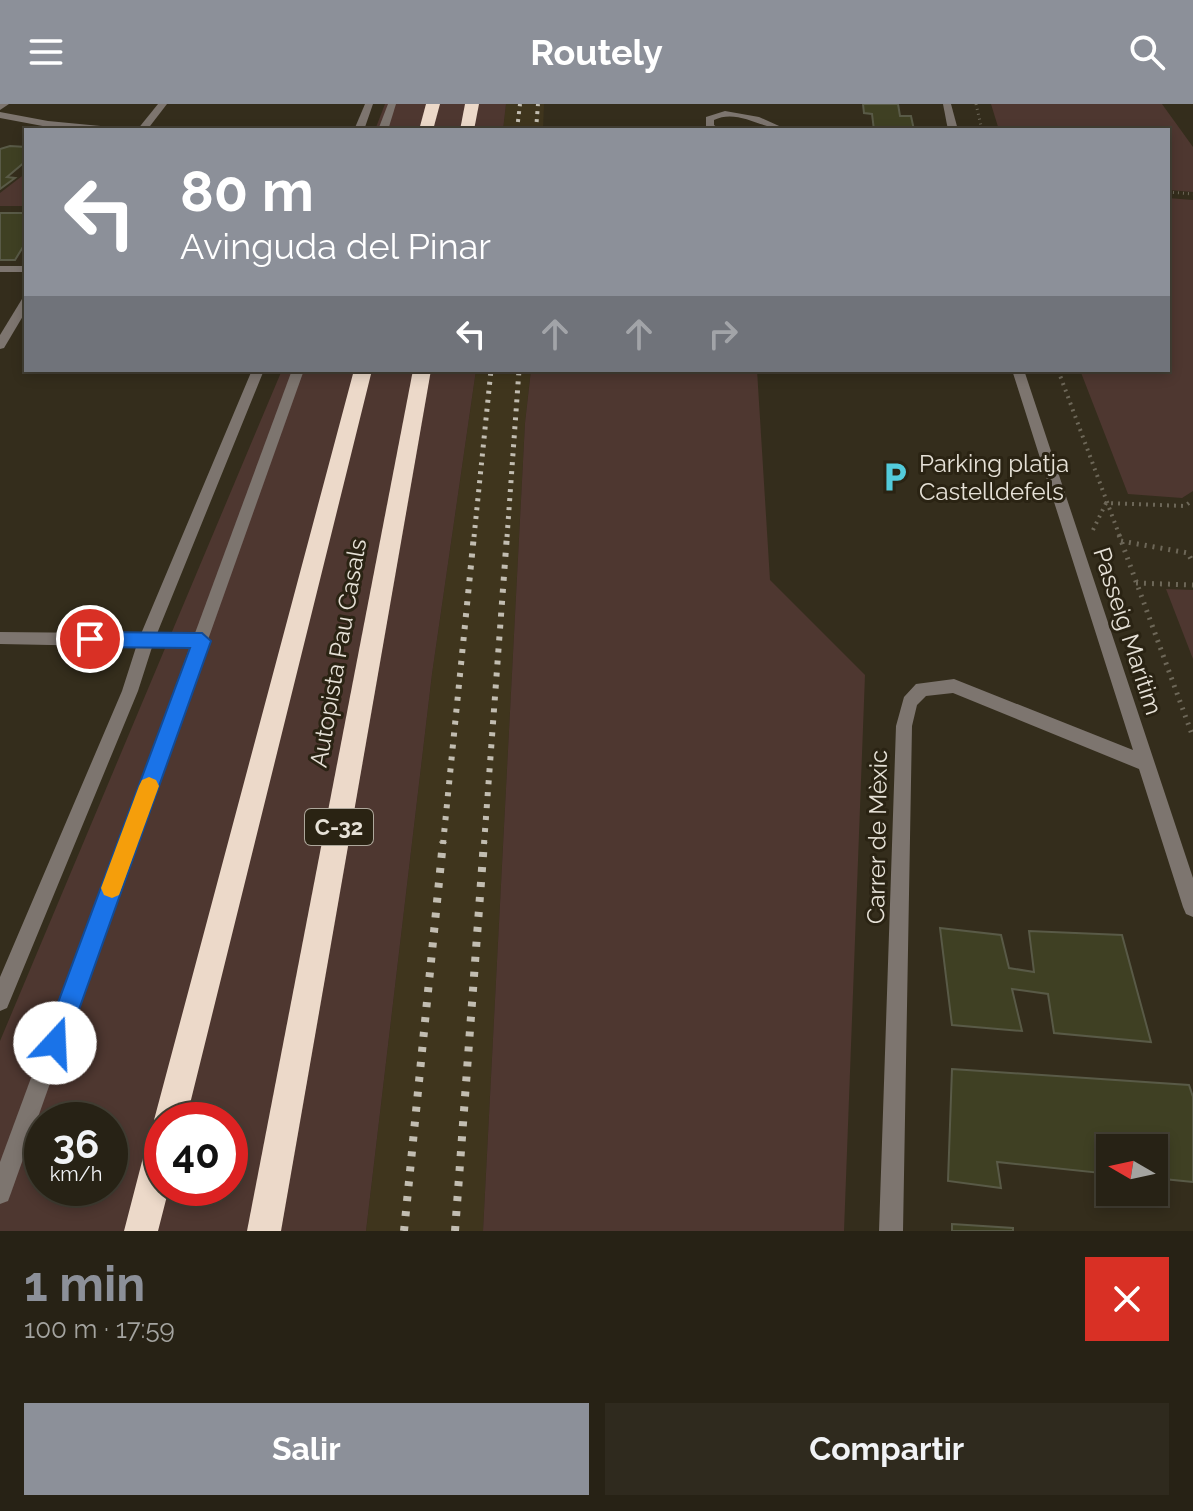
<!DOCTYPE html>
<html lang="es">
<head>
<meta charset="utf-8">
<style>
  :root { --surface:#272215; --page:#2f2a1e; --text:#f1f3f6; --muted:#a4a4a0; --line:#433f34; --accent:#8c9099 }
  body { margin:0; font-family:Raleway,sans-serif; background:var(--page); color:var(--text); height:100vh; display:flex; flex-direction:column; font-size:30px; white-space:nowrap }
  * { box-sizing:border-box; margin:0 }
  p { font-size:26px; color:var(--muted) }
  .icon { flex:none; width:44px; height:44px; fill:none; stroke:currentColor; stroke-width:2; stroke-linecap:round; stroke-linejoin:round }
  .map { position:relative; height:1127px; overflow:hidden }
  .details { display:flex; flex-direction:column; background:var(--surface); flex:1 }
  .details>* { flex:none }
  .banner { position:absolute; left:24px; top:24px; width:1146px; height:244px; border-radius:0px; box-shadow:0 4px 12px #0003,0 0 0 2px var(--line); background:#8c9099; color:#fff; overflow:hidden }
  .needle { width:52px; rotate:279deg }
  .buttons { position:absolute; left:1096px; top:1030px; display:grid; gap:16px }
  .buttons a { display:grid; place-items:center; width:72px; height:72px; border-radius:0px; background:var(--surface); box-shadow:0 4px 12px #0003,0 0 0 2px var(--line); font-size:40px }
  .speed { position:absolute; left:24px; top:998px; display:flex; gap:16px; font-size:40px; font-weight:700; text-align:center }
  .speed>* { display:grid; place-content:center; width:104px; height:104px; border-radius:50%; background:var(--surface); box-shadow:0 4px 12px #0003,0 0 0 2px var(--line); line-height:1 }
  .speed small { font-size:20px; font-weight:400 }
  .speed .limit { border:12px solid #d22; background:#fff; color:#111 }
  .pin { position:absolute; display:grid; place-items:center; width:68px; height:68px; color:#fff; margin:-34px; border:4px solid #fff; border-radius:50%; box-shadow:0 2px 8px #0007 }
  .me { position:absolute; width:88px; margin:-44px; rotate:20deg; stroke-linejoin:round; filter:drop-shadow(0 0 6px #0008) }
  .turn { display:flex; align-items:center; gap:28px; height:168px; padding:0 24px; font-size:36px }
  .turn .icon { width:104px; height:104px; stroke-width:2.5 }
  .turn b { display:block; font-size:56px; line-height:68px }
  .lanes { display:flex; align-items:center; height:76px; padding:0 24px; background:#0003; justify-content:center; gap:40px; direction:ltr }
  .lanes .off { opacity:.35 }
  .round { display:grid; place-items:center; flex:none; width:84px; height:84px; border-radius:0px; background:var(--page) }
  .headline { display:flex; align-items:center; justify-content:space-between; height:136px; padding:0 24px }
  h1 { font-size:48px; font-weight:700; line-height:60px; color:var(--accent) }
  .action { display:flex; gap:16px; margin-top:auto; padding:16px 24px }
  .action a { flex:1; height:92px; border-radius:0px; background:var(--accent); color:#fff; font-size:32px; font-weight:700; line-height:92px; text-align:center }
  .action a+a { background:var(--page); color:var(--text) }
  header { display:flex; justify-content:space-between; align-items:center; height:104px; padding:0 24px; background:var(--accent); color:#fff; font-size:36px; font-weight:700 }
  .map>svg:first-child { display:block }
  .built { fill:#3f351d }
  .green { fill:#4e3730; fill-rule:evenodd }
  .building { fill:#3f4023; stroke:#595a47; stroke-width:2 }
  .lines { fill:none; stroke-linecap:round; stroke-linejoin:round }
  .path-far2 { stroke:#6d6758; stroke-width:3; stroke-dasharray:1 4; stroke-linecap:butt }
  .path-far1 { stroke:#6d6758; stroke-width:4; stroke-dasharray:2 5; stroke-linecap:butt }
  .path { stroke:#6d6758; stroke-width:5; stroke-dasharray:2 6; stroke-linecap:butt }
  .service { fill:#7d756f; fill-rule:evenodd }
  .minor { fill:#7d756f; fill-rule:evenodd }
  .tertiary { fill:#7d756f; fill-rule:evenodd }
  .motorway { fill:#ecd9c9; fill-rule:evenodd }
  .rail-far3 { stroke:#c2bdb1; stroke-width:4; stroke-dasharray:3 5; stroke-linecap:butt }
  .rail-far2 { stroke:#c2bdb1; stroke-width:5; stroke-dasharray:3 6; stroke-linecap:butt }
  .rail-far1 { stroke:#c2bdb1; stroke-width:6; stroke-dasharray:4 8; stroke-linecap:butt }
  .rail { stroke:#c2bdb1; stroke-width:8; stroke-dasharray:5 10; stroke-linecap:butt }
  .route { fill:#1a73e8; stroke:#114b97; stroke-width:2 }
  .slow { fill:#f59e0b }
  .labels { text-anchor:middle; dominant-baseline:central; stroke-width:6; stroke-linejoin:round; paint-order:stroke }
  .shield { fill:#2a2313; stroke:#aea89c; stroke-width:2 }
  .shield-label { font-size:22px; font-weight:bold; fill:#e6e1d7 }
  .poi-label { font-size:24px; fill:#e6e1d7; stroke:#2a2313; text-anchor:start }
  .street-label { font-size:24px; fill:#e6e1d7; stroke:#2a2313 }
</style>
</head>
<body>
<header><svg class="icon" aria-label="menu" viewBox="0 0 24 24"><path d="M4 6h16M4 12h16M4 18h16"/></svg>Routely<svg class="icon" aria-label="search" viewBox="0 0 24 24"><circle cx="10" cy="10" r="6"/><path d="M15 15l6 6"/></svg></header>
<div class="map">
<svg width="1193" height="1127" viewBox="0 0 1193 1127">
  <rect width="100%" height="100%" fill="#342d1c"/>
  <g class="built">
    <polygon points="506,0 544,0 543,26 503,26"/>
    <polygon points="476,266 531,266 525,319 483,1127 366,1127 432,570"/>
  </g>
  <g class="green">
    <polygon points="385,0 506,0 503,26 375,26"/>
    <polygon points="991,0 1162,0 1193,43 1193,88 1168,86 1168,26 999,26"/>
    <polygon points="26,69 26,102 0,102 0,89"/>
    <polygon points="1168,94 1193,96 1193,387 1182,394 1128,390 1080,266 1168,266"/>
    <path d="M282 266H476L432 570 366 1127H0V937ZM42 1016H110V1084H42ZM162 1016H230V1084H162Z"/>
    <polygon points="531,266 757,266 770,476 865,571 844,1127 483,1127 525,319"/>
    <polygon points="1166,485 1193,486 1193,555"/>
  </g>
  <g class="building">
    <polygon points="863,0 898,0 900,12 911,12 914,26 874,26 872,10 864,9"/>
    <polygon points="10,42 26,43 26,57 7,73 15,74 0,85 0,45"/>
    <polygon points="0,109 26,109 26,138 15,156 0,156"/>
    <polygon points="940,824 1001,831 1009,864 1034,868 1029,827 1122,831 1151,938 1054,929 1048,890 1012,885 1022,927 952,921"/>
    <polygon points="952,965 1189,981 1193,993 1193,1078 1154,1074 1154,1044 1110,1044 1110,1070 997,1058 1001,1084 948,1077"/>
    <polygon points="952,1120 1013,1124 1013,1127 952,1127"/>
  </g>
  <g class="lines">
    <g class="path-far2">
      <polyline points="976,0 982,26"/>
      <polyline points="1168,88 1193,90"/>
    </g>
    <g class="path-far1">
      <polyline points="1058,266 1120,433"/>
      <polyline points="1093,426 1106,399 1185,402 1193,396"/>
    </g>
    <g class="path">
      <polyline points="1119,431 1193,633"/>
      <polyline points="1121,437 1188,449 1193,459"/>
      <polyline points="1136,479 1193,481"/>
    </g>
    <g class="service">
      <polygon points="0,0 9,0 0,6"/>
      <polygon points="365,0 373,0 364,26 354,26"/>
      <polygon points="252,266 264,266 154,537 138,587 7,904 0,907 0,873 122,587 138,537"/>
    </g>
    <g class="minor">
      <polygon points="158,0 167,0 147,26 137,26"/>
      <polygon points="943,0 951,0 958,26 948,26"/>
      <path d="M725 7 759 13 788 26C763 26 738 4 714 16V21L721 26 706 24V13Z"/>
      <polygon points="0,8 48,17 111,23 116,26 48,23 0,14"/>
      <rect x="0" y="162" width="26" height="6"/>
      <polygon points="26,194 26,207 4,244 0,245 0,231 22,195"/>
      <polygon points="1012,266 1024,266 1193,774 1193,813 1186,810 1183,803 1139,665 953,589 926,592 917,601 912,622 903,1127 879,1127 896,622 904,593 916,580 954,575 1133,646"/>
      <polygon points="0,528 202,530 208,532 210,537 208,542 202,544 0,540"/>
    </g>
    <g class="tertiary">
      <polygon points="388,0 396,0 388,26 378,26"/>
      <polygon points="292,266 304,266 11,1089 8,1097 0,1100 0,1058"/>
    </g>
    <g class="motorway">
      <polygon points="426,0 440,0 433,26 419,26"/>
      <polygon points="465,0 479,0 474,26 460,26"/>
      <polygon points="354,266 372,266 186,1016 162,1016 162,1029 154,1016"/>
      <polygon points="413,266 431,266 281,1127 247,1127"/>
      <polygon points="162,1029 162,1084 169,1084 158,1127 124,1127 145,1046 150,1034"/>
    </g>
    <g class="rail-far3">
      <polyline points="517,26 520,0"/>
      <polyline points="536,26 538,0"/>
    </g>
    <g class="rail-far2">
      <polyline points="474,433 491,266"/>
      <polyline points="507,433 519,266"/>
    </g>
    <g class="rail-far1">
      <polyline points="443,740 474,431"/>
      <polyline points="484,740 507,431"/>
    </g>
    <g class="rail">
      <polyline points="404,1127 443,738"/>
      <polyline points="455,1127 484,738"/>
    </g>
  </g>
  <polygon class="route" points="90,528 202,529 211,537 67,939 63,947 55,951 46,947 43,939 190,544 90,543 81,535"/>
  <polygon class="slow" points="149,673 156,676 159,682 119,791 112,794 104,791 101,784 139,682 142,676"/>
  <defs>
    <symbol id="parking-bare" viewBox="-9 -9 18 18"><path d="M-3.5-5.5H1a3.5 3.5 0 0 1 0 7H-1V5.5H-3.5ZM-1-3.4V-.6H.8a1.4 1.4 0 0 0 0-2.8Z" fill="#53cbdb" stroke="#2a2313" stroke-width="2.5" paint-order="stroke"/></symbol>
  </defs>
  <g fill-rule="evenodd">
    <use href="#parking-bare" x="873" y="351" width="44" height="44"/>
  </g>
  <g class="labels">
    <rect class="shield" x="305" y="705" width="68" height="36" rx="6"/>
    <g class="shield-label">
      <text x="339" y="723">C-32</text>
    </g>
    <g class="poi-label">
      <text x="919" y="359">Parking platja<tspan x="919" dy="28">Castelldefels</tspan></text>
    </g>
    <g class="street-label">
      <text transform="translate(1128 527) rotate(72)">Passeig Marítim</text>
      <text transform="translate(338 549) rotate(-80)">Autopista Pau Casals</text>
      <text transform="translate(877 733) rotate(-89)">Carrer de Mèxic</text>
    </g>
  </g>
</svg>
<div class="buttons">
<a><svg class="needle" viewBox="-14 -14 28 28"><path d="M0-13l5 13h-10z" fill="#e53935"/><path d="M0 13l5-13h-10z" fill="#a4a4a0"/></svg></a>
</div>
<div class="speed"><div>36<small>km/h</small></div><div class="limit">40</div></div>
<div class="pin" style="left:90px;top:535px;background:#d93025"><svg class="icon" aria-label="arrive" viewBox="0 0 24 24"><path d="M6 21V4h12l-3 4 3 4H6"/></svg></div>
<svg class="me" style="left:55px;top:939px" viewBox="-20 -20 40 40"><circle r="19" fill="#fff"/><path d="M0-13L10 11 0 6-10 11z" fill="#1a73e8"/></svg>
<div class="banner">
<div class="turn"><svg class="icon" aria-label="left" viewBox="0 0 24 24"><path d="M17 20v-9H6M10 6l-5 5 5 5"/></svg><div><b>80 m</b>Avinguda del Pinar</div></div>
<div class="lanes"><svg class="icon" aria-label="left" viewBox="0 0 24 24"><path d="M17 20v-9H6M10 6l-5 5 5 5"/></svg><svg class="icon off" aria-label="ahead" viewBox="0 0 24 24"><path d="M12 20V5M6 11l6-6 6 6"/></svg><svg class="icon off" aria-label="ahead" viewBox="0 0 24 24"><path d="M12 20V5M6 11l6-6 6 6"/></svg><svg class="icon off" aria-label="right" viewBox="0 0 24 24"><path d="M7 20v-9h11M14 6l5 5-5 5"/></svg></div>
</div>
</div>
<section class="details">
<div class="headline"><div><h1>1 min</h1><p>100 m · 17:59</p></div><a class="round" style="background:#d93025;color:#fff"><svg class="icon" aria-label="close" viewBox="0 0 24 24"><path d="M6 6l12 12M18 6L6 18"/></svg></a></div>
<div class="action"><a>Salir</a><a>Compartir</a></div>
</section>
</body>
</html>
